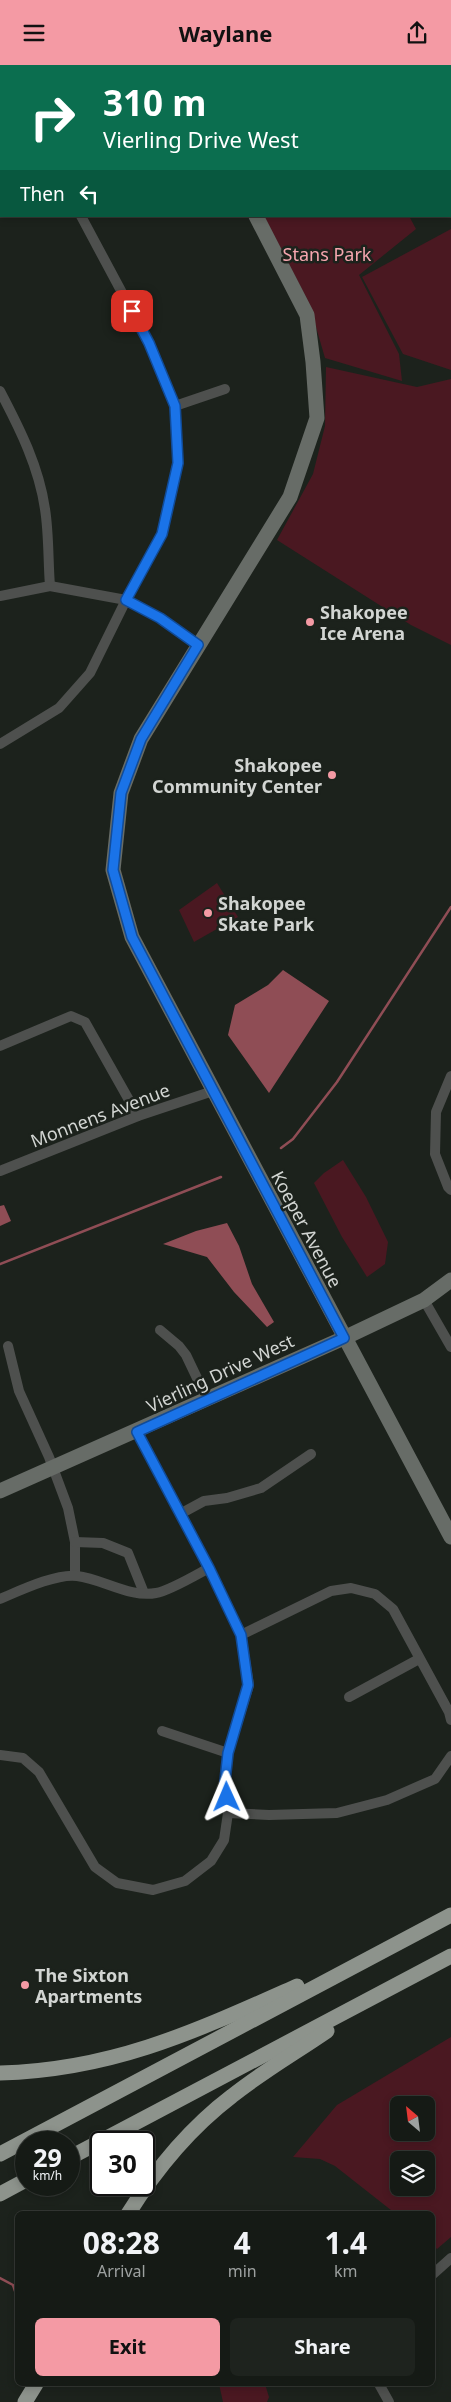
<!DOCTYPE html>
<html lang="en">
<head>
<meta charset="utf-8">
<style>
  :root { --surface:#151a15; --page:#1e231e; --text:#f1f3f6; --muted:#9da1a0; --line:#343834; --accent:#f49aa4 }
  body { margin:0; font-family:"Noto Sans",sans-serif; background:var(--page); color:var(--text); height:100vh; display:flex; flex-direction:column; font-size:19px; white-space:nowrap }
  * { box-sizing:border-box; margin:0 }
  p { font-size:16px; color:var(--muted) }
  .icon { flex:none; width:28px; height:28px; fill:none; stroke:currentColor; stroke-width:2; stroke-linecap:round; stroke-linejoin:round }
  .map { position:relative; flex:1; overflow:hidden }
  .side { position:absolute; left:15px; top:2146px; width:420px; height:175px; display:flex; flex-direction:column; background:var(--surface); border-radius:8px; box-shadow:0 2px 8px #0003,0 0 0 1px var(--line) }
  .side>* { flex:none }
  .banner { position:absolute; left:0px; top:0px; width:451px; height:152px; box-shadow:0 2px 8px #0003,0 0 0 1px var(--line); background:#0b6e4f; color:#fff; overflow:hidden }
  .needle { width:32px; rotate:332deg }
  .controls { position:absolute; left:390px; top:2031px; display:grid; gap:10px }
  .controls a { display:grid; place-items:center; width:45px; height:45px; border-radius:8px; background:var(--surface); box-shadow:0 2px 8px #0003,0 0 0 1px var(--line); font-size:25px }
  .speed { position:absolute; left:15px; top:2066px; display:flex; gap:10px; font-size:25px; font-weight:700; text-align:center }
  .speed>* { display:grid; place-content:center; width:65px; height:65px; border-radius:50%; background:var(--surface); box-shadow:0 2px 8px #0003,0 0 0 1px var(--line); line-height:1 }
  .speed small { font-size:12px; font-weight:400 }
  .speed .limit { border:2px solid #111; border-radius:8px; background:#fff; color:#111 }
  .pin { position:absolute; display:grid; place-items:center; width:42px; height:42px; color:#fff; margin:-21px; border-radius:10px; box-shadow:0 2px 8px #0006 }
  .me { position:absolute; width:55px; margin:-28px; rotate:359deg; stroke-linejoin:round; filter:drop-shadow(0 0 4px #0008) }
  .turn { display:flex; align-items:center; gap:18px; height:105px; padding:0 20px; font-size:22px }
  .turn .icon { width:65px; height:65px; stroke-width:2.5 }
  .turn b { display:block; font-size:35px; line-height:42px }
  .then { display:flex; align-items:center; height:48px; padding:0 20px; background:#0003; gap:10px; font-size:19px }
  .eta { display:flex; justify-content:space-evenly; align-items:center; height:85px; text-align:center }
  .eta b { font-size:30px; font-weight:700; line-height:35px }
  .button { display:flex; gap:10px; margin-top:auto; padding:10px 20px }
  .button a { flex:1; height:58px; border-radius:8px; background:var(--accent); color:#111; font-size:20px; font-weight:700; line-height:58px; text-align:center }
  .button a+a { background:var(--page); color:var(--text) }
  header { display:flex; justify-content:space-between; align-items:center; height:65px; padding:0 20px; background:var(--accent); color:#111; font-size:22px; font-weight:700 }
  .map>svg:first-child { display:block }
  .green { fill:#4a1821; fill-rule:evenodd }
  .water { fill:#8f4d55 }
  .lines { fill:none; stroke-linecap:round; stroke-linejoin:round }
  .stream { stroke:#8f4d55; stroke-width:2.5 }
  .street { stroke:#4e504e; stroke-width:10 }
  .secondary { stroke:#676c67; stroke-width:15 }
  .highway { stroke:#8d938c; stroke-width:15 }
  .route-casing { stroke:#114b97; stroke-width:12 }
  .route { stroke:#1a73e8; stroke-width:9 }
  .poi-dot { fill:#f49aa4; stroke:#1c221c; stroke-width:2 }
  .labels { text-anchor:middle; dominant-baseline:central; stroke-width:5; stroke-linejoin:round; paint-order:stroke }
  .park-label { font-size:18px; fill:#f6a6af; stroke:#1c221c }
  .poi-label { font-size:18px; font-weight:bold; fill:#d2d5d2; stroke:#1c221c; text-anchor:start }
  .street-label { font-size:18px; fill:#d2d5d2; stroke:#1c221c }
</style>
</head>
<body>
<header><svg class="icon" aria-label="menu" viewBox="0 0 24 24"><path d="M4 6h16M4 12h16M4 18h16"/></svg>Waylane<svg class="icon" aria-label="share" viewBox="0 0 24 24"><path d="M12 15V3M7 8l5-5 5 5M5 13v7h14v-7"/></svg></header>
<div class="map">
<svg width="451" height="2337" viewBox="0 0 451 2337">
  <rect width="100%" height="100%" fill="#1c221c"/>
  <g class="green">
    <polygon points="346,0 422,0 423,1 347,1"/>
    <polygon points="264,151 409,151 416,164 359,210 399,289 402,316 325,293 309,238"/>
    <polygon points="451,164 451,305 403,289 362,212"/>
    <polygon points="326,302 417,322 451,314 451,580 411,560 277,475 313,409 325,361"/>
    <polygon points="217,818 238,852 194,877 179,845"/>
    <polygon points="343,1095 366,1132 388,1177 385,1199 367,1212 342,1172 314,1118 324,1108"/>
    <path d="M451 1972V2172L437 2184 433 2180 432 2149H396L335 2101 320 2094 293 2092 337 2040ZM399 2040H426V2068H399ZM399 2095H426V2122H399Z"/>
    <polygon points="219,2319 265,2319 269,2332 267,2337 223,2337"/>
  </g>
  <g class="water">
    <polygon points="283,905 329,936 269,1028 228,970 235,940 268,920"/>
    <polygon points="4,1140 11,1156 0,1161 0,1141"/>
    <polygon points="227,1158 239,1181 252,1219 274,1257 267,1262 234,1227 207,1192 163,1179 196,1166"/>
  </g>
  <g class="lines">
    <g class="stream">
      <polyline points="281,1083 293,1074 337,1017 451,842"/>
      <polyline points="0,1199 221,1112"/>
      <polyline points="0,2213 13,2220 18,2235"/>
    </g>
    <g class="street">
      <polyline points="1,0 2,1"/>
      <path d="M0 326C20 364 39 402 45 444 49 469 48 496 50 521"/>
      <polyline points="175,341 225,324"/>
      <polyline points="0,531 50,521 126,535 160,553 199,580"/>
      <polyline points="0,679 59,643 90,608 126,535 162,469 178,398 175,341 149,278 81,151"/>
      <polyline points="0,981 71,951 85,957 138,1051"/>
      <polyline points="451,1011 436,1047 435,1089 448,1122 451,1125"/>
      <polyline points="0,1106 138,1051 213,1026"/>
      <polyline points="424,1235 451,1282"/>
      <polyline points="160,1265 179,1281 186,1290 207,1334"/>
      <polyline points="8,1281 19,1326 49,1392 68,1443 75,1477 75,1510"/>
      <polyline points="180,1449 204,1436 227,1433 261,1423 311,1389"/>
      <polyline points="75,1477 103,1478 128,1488 144,1528"/>
      <path d="M0 1534C19 1526 57 1508 77 1511 103 1514 130 1533 156 1528 169 1526 196 1510 209 1503"/>
      <polyline points="241,1570 331,1526 351,1523 375,1529 393,1544 449,1647 451,1655"/>
      <polyline points="349,1632 419,1594"/>
      <polyline points="162,1666 228,1688"/>
      <polyline points="0,1690 23,1693 39,1707 95,1802 117,1818 153,1825 185,1816 211,1796 224,1775 228,1748 225,1717 228,1688 249,1620 241,1570 209,1503 137,1367"/>
      <polyline points="228,1748 269,1750 337,1748 387,1735 435,1714 451,1691"/>
      <polyline points="432,2210 451,2193"/>
      <polyline points="379,2319 389,2337"/>
    </g>
    <g class="secondary">
      <polyline points="177,0 178,1"/>
      <polyline points="267,1 270,0"/>
      <polyline points="0,144 1,143"/>
      <polyline points="256,151 307,250 313,297 317,353 290,432 141,674 121,728 113,805 132,872 451,1472"/>
      <polyline points="0,1426 344,1273 424,1235 451,1215"/>
    </g>
    <g class="highway">
      <path d="M0 2008C113 2005 196 1966 297 1921"/>
      <polyline points="0,2089 451,1850"/>
      <polyline points="69,2093 451,1891"/>
      <polyline points="0,2129 26,2115"/>
      <path d="M128 2149C156 2104 190 2063 232 2031 262 2007 295 1988 327 1966"/>
      <polyline points="25,2337 36,2319"/>
    </g>
  </g>
  <g class="lines">
    <defs>
      <polyline id="route" points="132,246 149,278 175,341 178,398 162,469 126,535 160,553 198,580 141,674 121,728 113,805 132,872 344,1273 137,1367 209,1503 241,1570 248,1620 228,1688 225,1716 227,1732"/>
    </defs>
    <use href="#route" class="route-casing"/>
    <use href="#route" class="route"/>
  </g>
  <g class="poi-dot">
    <circle cx="310" cy="557" r="5"/>
    <circle cx="332" cy="710" r="5"/>
    <circle cx="208" cy="848" r="5"/>
    <circle cx="25" cy="1920" r="5"/>
  </g>
  <g class="labels">
    <g class="park-label">
      <text x="327" y="189">Stans Park</text>
    </g>
    <g class="poi-label">
      <text x="320" y="547">Shakopee<tspan x="320" dy="21">Ice Arena</tspan></text>
      <text x="322" y="700" text-anchor="end">Shakopee<tspan x="322" dy="21">Community Center</tspan></text>
      <text x="218" y="838">Shakopee<tspan x="218" dy="21">Skate Park</tspan></text>
      <text x="35" y="1910">The Sixton<tspan x="35" dy="21">Apartments</tspan></text>
    </g>
    <g class="street-label">
      <text transform="translate(100 1050) rotate(-21)">Monnens Avenue</text>
      <text transform="translate(307 1164) rotate(62)">Koeper Avenue</text>
      <text transform="translate(220 1308) rotate(-25)">Vierling Drive West</text>
    </g>
  </g>
</svg>
<div class="controls">
<a><svg class="needle" viewBox="-14 -14 28 28"><path d="M0-13l5 13h-10z" fill="#e53935"/><path d="M0 13l5-13h-10z" fill="#9da1a0"/></svg></a>
<a><svg class="icon" aria-label="layers" viewBox="0 0 24 24"><path d="M12 4l9 5-9 5-9-5zM3 14l9 5 9-5"/></svg></a>
</div>
<div class="speed"><div>29<small>km/h</small></div><div class="limit">30</div></div>
<div class="pin" style="left:132px;top:246px;background:#d93025"><svg class="icon" aria-label="arrive" viewBox="0 0 24 24"><path d="M6 21V4h12l-3 4 3 4H6"/></svg></div>
<svg class="me" style="left:227px;top:1732px" viewBox="-20 -20 40 40"><path d="M0-17L14 15 0 8-14 15z" fill="#1a73e8" stroke="#fff" stroke-width="4"/></svg>
<div class="banner">
<div class="turn"><svg class="icon" aria-label="right" viewBox="0 0 24 24"><path d="M7 20v-9h11M14 6l5 5-5 5"/></svg><div><b>310 m</b>Vierling Drive West</div></div>
<div class="then">Then<svg class="icon" aria-label="left" viewBox="0 0 24 24"><path d="M17 20v-9H6M10 6l-5 5 5 5"/></svg></div>
</div>
<section class="side">
<div class="eta">
<div><b>08:28</b><p>Arrival</p></div>
<div><b>4</b><p>min</p></div>
<div><b>1.4</b><p>km</p></div>
</div>
<div class="button"><a>Exit</a><a>Share</a></div>
</section>
</div>
</body>
</html>
